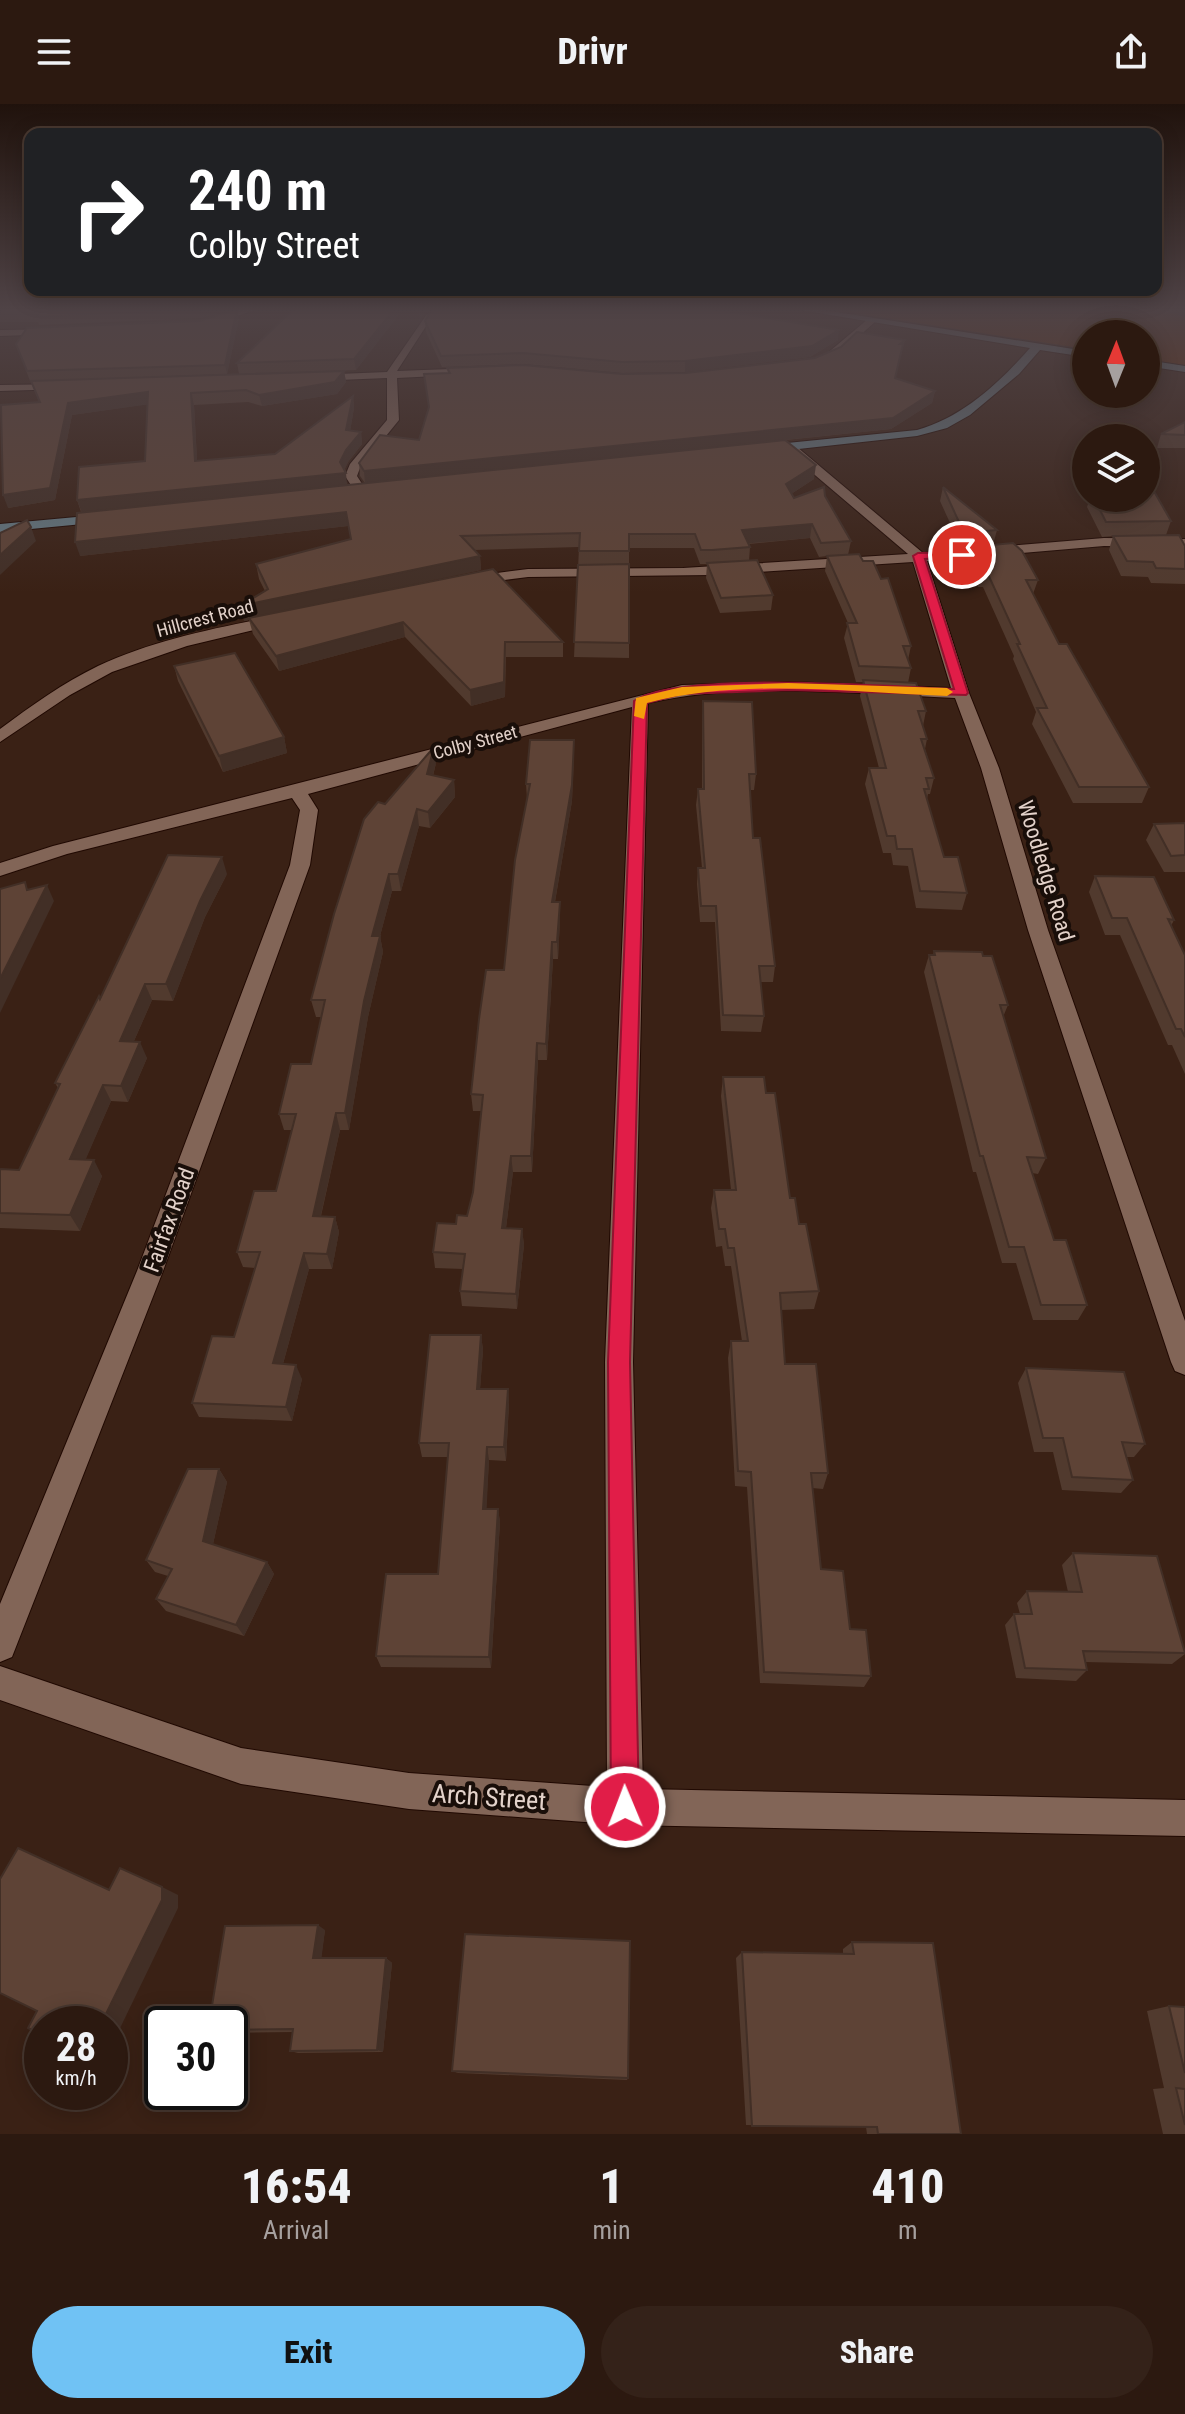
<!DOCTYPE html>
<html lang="en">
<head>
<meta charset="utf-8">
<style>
  :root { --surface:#2c1910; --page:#342219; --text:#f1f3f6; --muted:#a6a09f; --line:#483830; --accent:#70c2f4 }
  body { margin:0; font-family:"Roboto Condensed",sans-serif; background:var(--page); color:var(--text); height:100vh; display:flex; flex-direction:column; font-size:30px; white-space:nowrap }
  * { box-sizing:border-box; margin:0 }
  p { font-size:26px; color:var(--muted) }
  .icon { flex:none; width:44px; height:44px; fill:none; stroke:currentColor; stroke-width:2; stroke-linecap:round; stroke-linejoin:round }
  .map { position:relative; height:2030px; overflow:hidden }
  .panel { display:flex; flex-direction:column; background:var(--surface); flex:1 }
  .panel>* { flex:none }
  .banner { position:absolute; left:24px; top:24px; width:1138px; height:168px; border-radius:16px; box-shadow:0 4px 20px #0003,0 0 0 2px var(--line); background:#202124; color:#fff; overflow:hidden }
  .needle { width:52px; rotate:1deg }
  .fabs { position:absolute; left:1072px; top:216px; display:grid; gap:16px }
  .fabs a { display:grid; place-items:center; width:88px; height:88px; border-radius:50%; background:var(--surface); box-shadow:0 4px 20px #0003,0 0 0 2px var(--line); font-size:40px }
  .speed { position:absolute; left:24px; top:1902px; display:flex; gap:16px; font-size:40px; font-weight:700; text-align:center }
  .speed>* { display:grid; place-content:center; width:104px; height:104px; border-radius:50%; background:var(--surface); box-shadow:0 4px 20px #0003,0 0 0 2px var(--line); line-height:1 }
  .speed small { font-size:20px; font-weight:400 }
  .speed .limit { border:4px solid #111; border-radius:12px; background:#fff; color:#111 }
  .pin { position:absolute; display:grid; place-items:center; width:68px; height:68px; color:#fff; margin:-34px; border:4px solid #fff; border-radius:50%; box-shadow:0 2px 8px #0007 }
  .me { position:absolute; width:88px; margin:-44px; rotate:359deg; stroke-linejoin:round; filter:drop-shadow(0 0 6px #0008) }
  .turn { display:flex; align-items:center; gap:28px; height:168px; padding:0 32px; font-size:36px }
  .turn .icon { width:104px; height:104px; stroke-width:2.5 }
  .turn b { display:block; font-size:56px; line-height:68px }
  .eta { display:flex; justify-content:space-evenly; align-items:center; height:136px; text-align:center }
  .eta b { font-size:48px; font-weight:800; line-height:56px }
  .button { display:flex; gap:16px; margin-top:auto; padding:16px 32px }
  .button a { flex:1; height:92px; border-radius:48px; background:var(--accent); color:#111; font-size:32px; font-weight:800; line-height:92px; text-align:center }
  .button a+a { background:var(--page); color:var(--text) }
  header { display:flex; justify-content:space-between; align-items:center; height:104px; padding:0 32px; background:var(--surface); font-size:36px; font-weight:800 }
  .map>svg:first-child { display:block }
  .green { fill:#652600 }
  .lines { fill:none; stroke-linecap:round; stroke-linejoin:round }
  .street-casing { stroke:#200902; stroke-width:2 }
  .secondary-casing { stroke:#200902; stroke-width:2 }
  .street { fill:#826557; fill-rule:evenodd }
  .secondary { fill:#647881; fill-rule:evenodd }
  .wall { fill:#513a2e }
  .shaded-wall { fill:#422f26 }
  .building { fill:#5e4336; stroke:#422f26; stroke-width:2 }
  .route { fill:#e11d48; stroke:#92132f; stroke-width:2 }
  .slow { fill:#f59e0b }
  .labels { text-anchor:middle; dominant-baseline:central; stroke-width:8; stroke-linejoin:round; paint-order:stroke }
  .far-street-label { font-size:18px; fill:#e3d2ca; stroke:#190e09 }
  .street-label { font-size:22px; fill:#e3d2ca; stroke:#190e09 }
  .near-street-label { font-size:26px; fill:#e3d2ca; stroke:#190e09 }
</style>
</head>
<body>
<header><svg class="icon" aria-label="menu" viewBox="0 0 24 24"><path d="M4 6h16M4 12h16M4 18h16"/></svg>Drivr<svg class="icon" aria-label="share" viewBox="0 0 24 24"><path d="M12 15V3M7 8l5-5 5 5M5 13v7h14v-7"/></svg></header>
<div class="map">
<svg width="1185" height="2030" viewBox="0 0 1185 2030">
  <rect width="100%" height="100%" fill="#3a2115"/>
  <polygon class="green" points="829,205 1158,205 1185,213 1185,261 1146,255 1146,230 1086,230 1086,245"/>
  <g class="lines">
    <defs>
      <g id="street">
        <polygon points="243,205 258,205 206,222 201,219"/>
        <polygon points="427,210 432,213 397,267 477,264 482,267 477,270 397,274 399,316 360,364 357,372 366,386 356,389 345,372 350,360 387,316 387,274 314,277 309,274 314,271 387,268"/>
        <polygon points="868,215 876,217 838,251 830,251 830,247"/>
        <polygon points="61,225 58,230 0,232 0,226"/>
        <polygon points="70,280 71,282 66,285 0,287 0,281"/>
        <path d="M789 343H797L923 449 1104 434 1185 435V443L1104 442 927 457 969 589 999 664 1048 826 1185 1217V1271L1175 1267 1171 1258 1028 826 981 664 955 594C858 590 741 577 648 599L633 1258 643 1685 1185 1696V1732L625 1721 409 1705 241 1680 0 1596V1562L241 1644 409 1669 607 1683 605 1258 632 603 308 690 318 706 310 761 163 1167 12 1553 0 1558V1500L137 1167 290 761 300 706 292 694 67 750 0 772V759L53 742 682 581 788 578 951 584 913 458 714 471 528 473 467 481 460 477 467 473 528 465 683 464 908 450 789 349Z"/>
        <path d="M282 511 287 512V518L187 542 112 568 70 591 0 638V625C31 602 63 579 98 562 156 535 221 523 282 511Z"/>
      </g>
      <g id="secondary">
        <path d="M794 205H817L1086 247V253L1040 246 1019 270 970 311 947 324 917 332 762 349 756 345 758 342 917 326C963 313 999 279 1030 244Z"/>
        <polygon points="1146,256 1185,262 1185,268 1146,262"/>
        <polygon points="109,410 114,411 114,417 0,428 0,420"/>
      </g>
    </defs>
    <use href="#street" class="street-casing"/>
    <use href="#secondary" class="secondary-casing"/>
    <use href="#street" class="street"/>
    <use href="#secondary" class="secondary"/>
  </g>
  <g class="wall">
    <polygon points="0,205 232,205 201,214 39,221 38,218 0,218"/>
    <polygon points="294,205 403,205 356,266 239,270 237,259"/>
    <polygon points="418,205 712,205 838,236 810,253 685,268 622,269 524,260 442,263 426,228 425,217 430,209 426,207 420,215"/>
    <polygon points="239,214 227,270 30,277 16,240 200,217"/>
    <polygon points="905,236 895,274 935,287 932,299 891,325 786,336 814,375 791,390 794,394 825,392 851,437 848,451 911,542 908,556 911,564 908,579 926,607 923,622 927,635 925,645 934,674 930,690 928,690 927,695 944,753 967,789 962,806 916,804 908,762 893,761 891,749 883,749 865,680 869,664 879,664 860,592 863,578 856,578 844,534 848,519 825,467 827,452 819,453 810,434 749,440 750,443 749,457 773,491 771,506 720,509 706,474 707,460 700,460 694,444 629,444 629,554 574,553 579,443 474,446 480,452 481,466 405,482 563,538 563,553 506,553 505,593 471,602 405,533 279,567 253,530 249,516 244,517 265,487 259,475 256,460 351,435 348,422 80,452 81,408 77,396 145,357 148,300 72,311 55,396 8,404 39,298 31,277 344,267 346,278 337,290 262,302 248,298 194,301 197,357 275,350 353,292 354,304 350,327 361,328 362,340 348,358 344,366 347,381 365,379 360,372 359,359 419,336 448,269 447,264 622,270 686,269 815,254"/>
    <polygon points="1185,318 1185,344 1157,344 1161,330"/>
    <polygon points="943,383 997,426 993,441 1038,476 1033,490 1059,540 1149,683 1142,699 1073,699 1032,620 1036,608 1013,555 1014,552 983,483 978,483 967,457 970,443 992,441 961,443 940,397"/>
    <polygon points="1090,394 1146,394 1171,417 1166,431 1185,442 1185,480 1151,479 1148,473 1121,472 1109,446 1113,432 1102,433 1087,403"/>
    <polygon points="174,562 284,633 287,649 223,668 178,577"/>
    <polygon points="703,597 756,670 754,686 750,686 753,734 775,862 773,878 760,878 764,912 761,928 721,927 715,818 700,818 697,780 698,764 702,764 696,701 698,685 702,685 702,612"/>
    <polygon points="574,652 572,697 555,798 560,815 558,855 553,855 547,956 538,956 532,1068 513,1068 506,1124 522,1125 524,1141 517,1205 462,1202 460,1187 463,1165 435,1164 433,1148 456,1120 467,1112 473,1088 481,1007 473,1007 471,990 504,866 527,695 526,680"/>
    <polygon points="436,659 433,672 454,676 455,693 430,724 419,722 401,787 392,787 380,832 383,848 368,913 349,1026 340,1026 321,1112 335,1113 339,1128 332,1165 309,1165 283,1260 302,1275 292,1317 199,1313 192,1299 234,1233 255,1164 243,1163 237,1148 276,1087 292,1026 284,1026 279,1010 311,960 321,913 316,913 311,896"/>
    <polygon points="1185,719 1185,768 1164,768 1146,736 1154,720"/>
    <polygon points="227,770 205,813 173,897 152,896 134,937 147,954 128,998 111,997 85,1056 102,1072 80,1127 0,1124 0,1066 19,1066 58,984 55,979"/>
    <polygon points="1095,772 1174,816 1171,822 1185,851 1185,970 1172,941 1168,941 1120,831 1105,831 1089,788"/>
    <polygon points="934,847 1008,901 1003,913 1046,1054 1038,1070 1032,1069 1054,1136 1087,1201 1078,1216 1033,1216 1016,1159 1002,1159 976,1068 973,1068 924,868 929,851 933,851"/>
    <polygon points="723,973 766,989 790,1094 799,1120 819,1187 814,1205 781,1206 785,1260 828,1369 823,1385 812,1384 821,1465 871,1572 864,1583 760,1579 747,1383 735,1382 728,1254 731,1237 742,1237 731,1162 725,1162 722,1142 716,1143 711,1104 714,1086 731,1086 721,992"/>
    <polygon points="481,1231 483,1246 480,1285 508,1285 509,1299 506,1357 489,1356 486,1405 498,1405 500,1418 491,1564 381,1563 376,1552 438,1470 448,1353 422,1353 419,1339"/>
    <polygon points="1026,1264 1145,1340 1134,1353 1126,1353 1133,1376 1121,1389 1062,1386 1053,1348 1034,1348 1018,1279"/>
    <polygon points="219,1365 227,1378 213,1440 267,1458 274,1470 244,1532 166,1507 156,1495 168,1472 155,1468 146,1456"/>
    <polygon points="1073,1449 1185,1550 1172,1560 1085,1558 1087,1566 1076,1577 1016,1574 1005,1521 1014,1510 1020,1510 1017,1499 1027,1487 1068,1488 1062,1461"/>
    <polygon points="325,1826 321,1854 386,1854 392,1859 383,1948 298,1949 290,1947 293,1928 230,1929 230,1920"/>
    <polygon points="852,1838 961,2030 867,2030 866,2023 746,2021 736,1854 742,1848 843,1850 843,1845"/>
    <polygon points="1169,1902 1185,1903 1185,2030 1163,2030 1153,1985 1164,1984 1147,1907"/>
    <polygon points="452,1967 628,1974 627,1976 458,1969"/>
  </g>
  <g class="shaded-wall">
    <polygon points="200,205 232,205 201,214 199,206"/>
    <polygon points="237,205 239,214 227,270 225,261"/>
    <polygon points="394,205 403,205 356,266 354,255"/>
    <polygon points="419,205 426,205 426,207 420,215"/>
    <polygon points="839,226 838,236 810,253 685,268 685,257"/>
    <polygon points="344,267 346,278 337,290 262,302 259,291"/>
    <polygon points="935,287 932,299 891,325 365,379 364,367"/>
    <polygon points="148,288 151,300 72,311 55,396 8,404 3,391 68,299"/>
    <polygon points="191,289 194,301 198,370 195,357"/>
    <polygon points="353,292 354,304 348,339 346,326"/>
    <polygon points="361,328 362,340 348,358 343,369 346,369 347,381 82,409 77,396 340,358 346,346"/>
    <polygon points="816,361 814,375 785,394 786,380"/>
    <polygon points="346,408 348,422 80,452 75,438"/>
    <polygon points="812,420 810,434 741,440 742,426"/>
    <polygon points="31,423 36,437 0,471 0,451"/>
    <polygon points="480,452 481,466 244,517 240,502"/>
    <polygon points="403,518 405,533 279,567 276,552"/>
    <polygon points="505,538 505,593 471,602 470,586"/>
    <polygon points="284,633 287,649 223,668 219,652"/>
    <polygon points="574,636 572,697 552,815 552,798"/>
    <polygon points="434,643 436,659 429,687 427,670"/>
    <polygon points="454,676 455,693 430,724 428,708"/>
    <polygon points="417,705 419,722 401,787 398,770"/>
    <polygon points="222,753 227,770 205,813 173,897 166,880 200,797"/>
    <polygon points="389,770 392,787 380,832 383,848 368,913 349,1026 345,1009 372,832"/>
    <polygon points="47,781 54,797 0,909 0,875"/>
    <polygon points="560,798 560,815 558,855 557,838"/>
    <polygon points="552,838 553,855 547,956 546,940"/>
    <polygon points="145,880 152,896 127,953 120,937"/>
    <polygon points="140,938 147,954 128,998 121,982"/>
    <polygon points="537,939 538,956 532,1068 531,1052"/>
    <polygon points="103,981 111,997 79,1071 70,1055"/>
    <polygon points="336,1009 340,1026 317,1128 313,1112"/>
    <polygon points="511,1052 513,1068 504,1140 502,1124"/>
    <polygon points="94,1056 102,1072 80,1127 70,1111"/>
    <polygon points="335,1113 339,1128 332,1165 327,1150"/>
    <polygon points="522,1125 524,1141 517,1205 516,1190"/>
    <polygon points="304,1149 309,1165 279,1274 273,1259"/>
    <polygon points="481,1231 483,1246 479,1299 477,1285"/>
    <polygon points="296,1261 302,1275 292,1317 286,1303"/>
    <polygon points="508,1285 509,1299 506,1357 504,1343"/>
    <polygon points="487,1343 489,1356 486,1418 483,1405"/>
    <polygon points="219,1365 227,1378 211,1449 203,1437"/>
    <polygon points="498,1405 500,1418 491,1564 489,1553"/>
    <polygon points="267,1458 274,1470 244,1532 236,1521"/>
    <polygon points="162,1783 178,1791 178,1804 110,1945 110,1920 101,1920"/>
    <polygon points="318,1821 325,1826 321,1858 313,1854"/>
    <polygon points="386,1854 392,1859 383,1948 377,1946"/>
  </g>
  <g class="building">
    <polygon points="0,205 200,205 36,213 39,209 0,210"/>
    <polygon points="237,205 225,261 27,267 16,240 27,224 200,217"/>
    <polygon points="294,205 394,205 354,255 237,259"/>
    <polygon points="432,205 712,205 839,226 812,242 685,257 622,258 523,249 441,252 425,217"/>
    <polygon points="857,228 905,236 900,240 903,240 895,274 935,287 893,314 364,367 359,359 380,331 419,336 429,303 424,270 450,269 447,264 523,261 622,270 686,269 815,254 841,243"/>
    <polygon points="344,267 335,278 259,291 246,286 191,289 195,357 275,350 353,292 346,326 361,328 346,346 340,358 346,369 77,396 79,363 145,357 148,288 68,299 50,384 3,391 1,301 40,298 31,277"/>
    <polygon points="1185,318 1185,331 1161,330"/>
    <polygon points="785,336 816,361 786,380 794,394 824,383 825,392 851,437 821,439 812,420 742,426 750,443 712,446 701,446 695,430 629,430 629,447 579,447 580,429 461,432 480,452 240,502 268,485 256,460 351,435 346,408 75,438 77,409"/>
    <polygon points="943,383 997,426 964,429"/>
    <polygon points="1146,389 1155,389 1171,417 1106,418 1094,394 1146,394"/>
    <polygon points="27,416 31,423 0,451 0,429"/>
    <polygon points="1179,431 1185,442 1185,465 1156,464 1153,458 1127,457 1113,432"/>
    <polygon points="1013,439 1022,447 1038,476 1026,476 1059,540 1067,540 1149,683 1079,683 1037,604 1047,604 1017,540 1020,540 987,468 982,468 970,443"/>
    <polygon points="859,450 863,457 873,457 881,475 888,474 911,542 903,542 911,564 859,562 847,519 857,519 827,452"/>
    <polygon points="757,456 773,491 721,494 707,459"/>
    <polygon points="629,460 629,539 574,538 578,461"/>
    <polygon points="493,465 563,538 505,538 504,578 470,586 403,518 276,552 249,514"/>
    <polygon points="235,549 284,633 219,652 174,562"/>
    <polygon points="863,576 916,579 926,607 918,607 927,635 921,635 934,674 926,674 929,685 924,685 944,753 958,753 967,789 920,787 912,745 897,745 895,732 887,732 869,664 886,664"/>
    <polygon points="703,597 752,598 756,670 749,670 753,734 760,734 775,862 759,862 764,912 723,911 716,802 701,802 698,764 705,764 698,685 704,685"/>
    <polygon points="530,636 574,636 572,681 552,798 560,798 557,838 552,838 546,940 537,939 531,1052 511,1052 502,1124 522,1125 516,1190 460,1187 465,1150 433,1148 437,1119 456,1120 457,1111 467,1112 473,1088 483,991 471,990 479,915 486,866 504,866 515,756 530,680 526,680"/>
    <polygon points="434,643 427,670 454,676 428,708 417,705 398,770 389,770 372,832 380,832 364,897 345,1009 336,1009 313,1112 335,1113 327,1150 304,1149 273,1259 296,1261 286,1303 192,1299 212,1232 234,1233 260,1148 237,1148 254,1087 276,1087 296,1010 279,1010 291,960 311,960 325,896 311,896 334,810 364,715 378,698 385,700"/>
    <polygon points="1185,719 1185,751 1171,752 1154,720"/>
    <polygon points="168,751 222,753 200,797 166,880 145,880 120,937 140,938 121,982 103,981 70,1055 94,1056 70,1111 0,1109 0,1066 1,1065 19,1066 60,980 55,979 99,892 100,895"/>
    <polygon points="1095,772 1154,773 1174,816 1168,815 1185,851 1185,933 1181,925 1176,925 1127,814 1112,814"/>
    <polygon points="25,778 27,786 47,781 0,875 0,785"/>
    <polygon points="934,847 982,848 983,852 992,852 1008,901 1000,901 1046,1054 1027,1053 1054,1136 1066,1136 1087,1201 1041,1201 1024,1143 1009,1143 983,1052 980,1052 929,851 935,851"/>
    <polygon points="723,973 764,973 766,989 775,989 790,1094 795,1094 799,1120 806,1120 819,1187 780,1189 785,1260 816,1260 828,1369 811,1369 821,1465 843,1467 850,1525 866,1526 871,1572 764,1568 751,1368 738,1367 731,1237 748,1237 734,1144 728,1144 725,1125 719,1125 714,1086 736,1086"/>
    <polygon points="430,1231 481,1231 477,1285 508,1285 504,1343 487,1343 483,1405 498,1405 489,1553 376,1552 386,1470 438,1470 449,1339 419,1339"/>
    <polygon points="1026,1264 1124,1268 1145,1340 1122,1338 1133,1376 1072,1373 1063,1334 1043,1334"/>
    <polygon points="188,1365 219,1365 203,1437 267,1458 236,1521 156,1495 172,1465 146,1456"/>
    <polygon points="1073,1449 1157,1452 1185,1549 1083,1547 1087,1566 1025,1564 1014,1510 1032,1510 1027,1487 1082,1488"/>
    <polygon points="18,1744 109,1786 120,1764 162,1783 162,1796 101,1920 42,1920 42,1931 28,1924 37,1907 0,1889 0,1775"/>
    <polygon points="318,1821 313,1854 386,1854 377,1946 290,1947 293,1925 230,1926 230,1920 209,1920 225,1822"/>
    <polygon points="465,1830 630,1837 628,1974 452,1967"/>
    <polygon points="852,1838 933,1839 961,2030 878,2030 877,2023 752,2022 742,1848 854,1850"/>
    <polygon points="1169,1902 1185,1903 1185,1969"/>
    <polygon points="1176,1984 1185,1985 1185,2021"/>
  </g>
  <linearGradient id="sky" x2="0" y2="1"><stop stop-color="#20120c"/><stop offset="0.42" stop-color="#4f4346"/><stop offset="1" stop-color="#4f4346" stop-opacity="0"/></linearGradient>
  <rect width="1185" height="489" fill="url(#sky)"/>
  <path class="route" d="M962 448 966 449V453L925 455 968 589 966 591 788 586 682 590 647 599 630 1258 639 1703 635 1713 625 1717 615 1713 611 1703 608 1258 634 597C677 566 893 583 954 585L913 452 918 449Z"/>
  <path class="slow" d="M788 579 947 584 953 588 947 592C849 588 742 574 647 599L644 615 634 612 636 594 682 583Z"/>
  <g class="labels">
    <g class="far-street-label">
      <text transform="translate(205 514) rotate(-15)">Hillcrest Road</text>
      <text transform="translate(475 638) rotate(-15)">Colby Street</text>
    </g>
    <g class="street-label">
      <text transform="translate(1046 767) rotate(73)">Woodledge Road</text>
      <text transform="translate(169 1116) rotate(-70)">Fairfax Road</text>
    </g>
    <g class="near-street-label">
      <text transform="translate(489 1693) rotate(4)">Arch Street</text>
    </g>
  </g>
</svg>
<div class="fabs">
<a><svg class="needle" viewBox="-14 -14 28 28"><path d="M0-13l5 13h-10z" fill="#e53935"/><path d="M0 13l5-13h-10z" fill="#a6a09f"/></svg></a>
<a><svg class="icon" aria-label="layers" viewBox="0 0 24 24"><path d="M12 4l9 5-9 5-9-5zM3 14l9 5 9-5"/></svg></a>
</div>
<div class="speed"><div>28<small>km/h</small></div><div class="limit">30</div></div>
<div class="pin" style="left:962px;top:451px;background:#d93025"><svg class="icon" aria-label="arrive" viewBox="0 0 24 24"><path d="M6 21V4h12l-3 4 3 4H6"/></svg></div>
<svg class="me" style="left:625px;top:1703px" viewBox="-20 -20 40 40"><circle r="17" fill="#e11d48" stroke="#fff" stroke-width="3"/><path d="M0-11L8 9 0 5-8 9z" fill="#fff"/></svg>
<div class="banner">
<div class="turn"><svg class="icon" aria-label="right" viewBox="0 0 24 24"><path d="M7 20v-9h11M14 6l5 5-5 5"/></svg><div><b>240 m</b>Colby Street</div></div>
</div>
</div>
<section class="panel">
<div class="eta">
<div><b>16:54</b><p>Arrival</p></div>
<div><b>1</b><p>min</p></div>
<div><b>410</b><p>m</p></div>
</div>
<div class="button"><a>Exit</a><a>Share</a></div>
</section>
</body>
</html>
